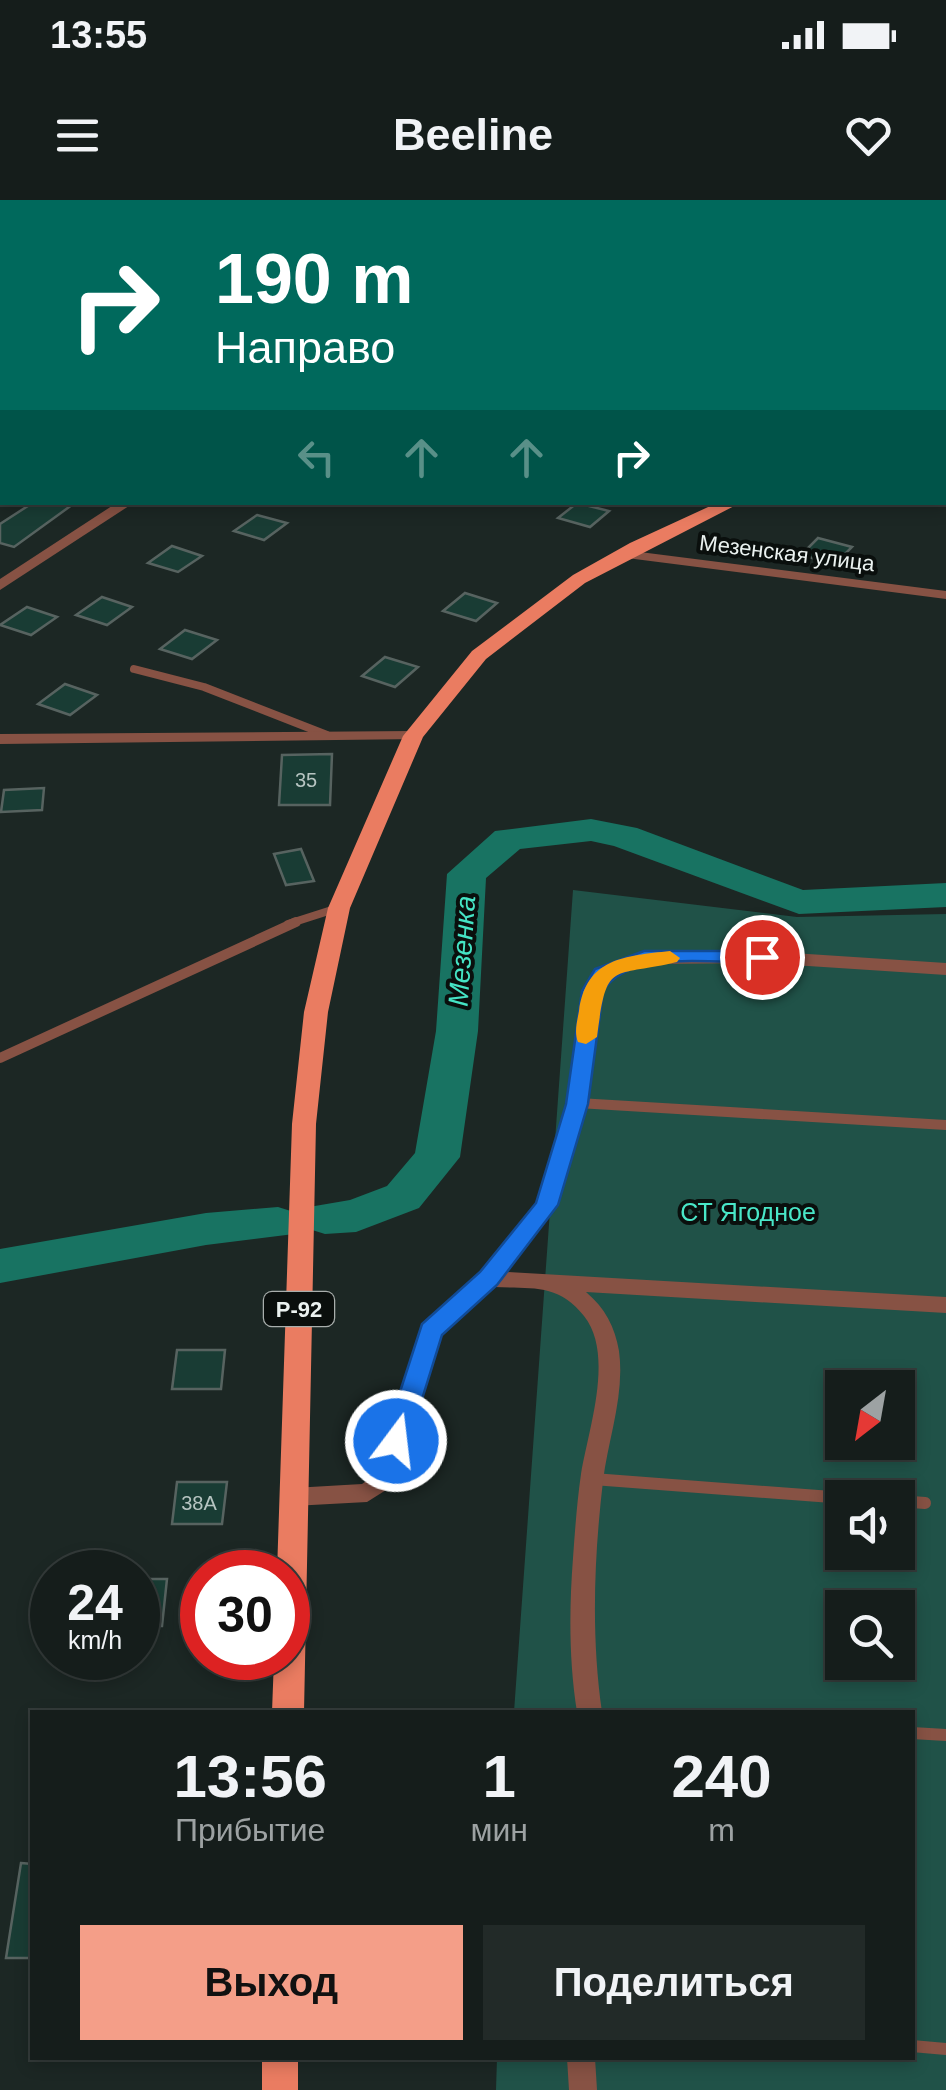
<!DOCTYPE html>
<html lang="ru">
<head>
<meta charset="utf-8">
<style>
  :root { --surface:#151d1b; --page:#222a28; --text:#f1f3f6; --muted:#9da2a3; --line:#343b3a; --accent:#f49e88 }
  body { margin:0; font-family:Helvetica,sans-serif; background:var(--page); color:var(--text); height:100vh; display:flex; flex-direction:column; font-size:38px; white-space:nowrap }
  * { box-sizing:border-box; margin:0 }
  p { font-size:32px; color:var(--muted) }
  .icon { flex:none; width:55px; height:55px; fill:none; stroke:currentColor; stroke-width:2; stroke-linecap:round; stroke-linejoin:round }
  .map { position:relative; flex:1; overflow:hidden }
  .details { position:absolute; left:30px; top:1510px; width:885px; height:350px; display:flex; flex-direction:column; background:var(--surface); border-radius:0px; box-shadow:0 5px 15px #0003,0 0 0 2px var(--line) }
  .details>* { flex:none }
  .guide { position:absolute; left:0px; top:0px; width:948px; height:305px; box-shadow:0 5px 15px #0003,0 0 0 2px var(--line); background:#00695c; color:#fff; overflow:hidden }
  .needle { width:65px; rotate:211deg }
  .controls { position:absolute; left:825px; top:1170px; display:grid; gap:20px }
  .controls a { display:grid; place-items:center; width:90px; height:90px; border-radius:0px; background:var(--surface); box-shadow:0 5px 15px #0003,0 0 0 2px var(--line); font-size:50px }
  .speed { position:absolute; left:30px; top:1350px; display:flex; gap:20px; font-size:50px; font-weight:700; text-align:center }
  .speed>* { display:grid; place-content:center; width:130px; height:130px; border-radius:50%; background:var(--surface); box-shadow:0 5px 15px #0003,0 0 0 2px var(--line); line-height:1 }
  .speed small { font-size:25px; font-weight:400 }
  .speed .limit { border:15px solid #d22; background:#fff; color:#111 }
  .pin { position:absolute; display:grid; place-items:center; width:85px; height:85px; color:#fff; margin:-42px; border:5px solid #fff; border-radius:50%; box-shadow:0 2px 10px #0007 }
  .me { position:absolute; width:110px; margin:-55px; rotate:15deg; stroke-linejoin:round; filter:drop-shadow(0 0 8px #0008) }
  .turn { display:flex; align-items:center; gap:35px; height:210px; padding:0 50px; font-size:45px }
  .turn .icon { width:130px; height:130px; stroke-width:2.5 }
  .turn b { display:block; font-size:70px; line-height:85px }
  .lanes { display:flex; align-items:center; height:95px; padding:0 50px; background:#0003; justify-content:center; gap:50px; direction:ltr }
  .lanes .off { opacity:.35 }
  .eta { display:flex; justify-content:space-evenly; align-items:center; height:170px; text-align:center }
  .eta b { font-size:60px; font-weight:700; line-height:70px }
  .button { display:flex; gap:20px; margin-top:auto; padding:20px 50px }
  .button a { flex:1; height:115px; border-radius:0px; background:var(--accent); color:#111; font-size:40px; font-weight:700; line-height:115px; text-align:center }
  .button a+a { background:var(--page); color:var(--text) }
  .status { display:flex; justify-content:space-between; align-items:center; height:70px; padding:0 50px; background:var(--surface); direction:ltr }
  .status svg { height:28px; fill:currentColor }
  header { display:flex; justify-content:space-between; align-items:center; height:130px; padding:0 50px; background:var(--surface); font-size:45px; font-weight:700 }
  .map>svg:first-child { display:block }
  .green { fill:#205248; fill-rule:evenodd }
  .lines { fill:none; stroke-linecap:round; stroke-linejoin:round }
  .river { fill:#187362; fill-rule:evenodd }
  .building { fill:#193c34; stroke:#576360; stroke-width:2.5 }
  .service-far2 { stroke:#875244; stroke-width:8 }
  .service-far1 { stroke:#875244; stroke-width:10 }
  .service { stroke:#875244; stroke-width:12 }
  .minor { fill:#875244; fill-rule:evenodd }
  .primary { fill:#ea7c61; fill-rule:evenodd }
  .route { fill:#1a73e8; stroke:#114b97; stroke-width:2.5 }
  .slow { fill:#f59e0b }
  .labels { text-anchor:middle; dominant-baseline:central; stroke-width:8; stroke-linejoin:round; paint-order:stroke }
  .number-label { font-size:20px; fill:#b6c4c1 }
  .far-street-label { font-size:22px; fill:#ebf2f0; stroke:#0a0f0d }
  .shield { fill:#0a0f0d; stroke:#a8aeac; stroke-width:2.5 }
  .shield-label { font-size:22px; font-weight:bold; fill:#ebf2f0 }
  .park-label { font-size:25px; fill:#49e7c8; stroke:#0a0f0d }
  .water-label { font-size:28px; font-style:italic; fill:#45e4c5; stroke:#0a0f0d }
</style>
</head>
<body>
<div class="status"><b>13:55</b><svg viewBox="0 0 49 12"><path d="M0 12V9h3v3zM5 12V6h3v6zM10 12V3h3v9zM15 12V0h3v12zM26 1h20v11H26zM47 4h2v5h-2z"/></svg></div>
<header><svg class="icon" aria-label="menu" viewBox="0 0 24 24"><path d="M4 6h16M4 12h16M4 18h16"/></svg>Beeline<svg class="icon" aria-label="heart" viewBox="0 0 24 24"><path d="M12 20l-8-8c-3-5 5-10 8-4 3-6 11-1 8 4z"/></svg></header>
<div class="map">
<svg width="946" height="1890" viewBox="0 0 946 1890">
  <rect width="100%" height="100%" fill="#1c2724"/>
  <g class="green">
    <polygon points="0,0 440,0 2,2 0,229"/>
    <path d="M573 690 797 717 946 714V1890H496L497 1858H912V1512H514ZM842 1188H898V1242H842ZM842 1298H898V1352H842ZM842 1408H898V1462H842Z"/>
  </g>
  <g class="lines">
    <g class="river">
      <polygon points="591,619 637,628 803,690 946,683 946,707 799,714 614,646 591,641 520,649 486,678 478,831 460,957 419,1008 356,1032 325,1034 309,1029 302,1018 309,1007 350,1000 387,986 415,953 436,831 447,674 495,631"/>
      <polygon points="278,1007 294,1012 301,1023 294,1034 206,1045 0,1083 0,1049 206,1013"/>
    </g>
  </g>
  <g class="building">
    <polygon points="34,302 76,302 14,347 0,343 0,324"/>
    <polygon points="577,303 609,311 590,327 558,318"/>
    <polygon points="257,315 287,323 264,340 234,331"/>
    <polygon points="818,338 852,347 835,364 801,355"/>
    <polygon points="172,346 202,356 178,372 148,363"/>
    <polygon points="465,393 497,403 476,421 443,411"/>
    <polygon points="102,397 132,407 107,425 76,415"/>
    <polygon points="27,407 57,417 31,435 0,425"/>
    <polygon points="185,430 217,440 192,459 160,449"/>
    <polygon points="385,457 418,467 395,487 362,476"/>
    <polygon points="65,484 97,495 70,515 38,504"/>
    <polygon points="332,554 330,605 279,605 282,555"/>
    <polygon points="44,588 42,610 1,612 4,590"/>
    <polygon points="301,649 314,681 286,685 274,654"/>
    <polygon points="177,1150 225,1150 221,1189 172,1189"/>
    <polygon points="177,1282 227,1282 222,1324 172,1324"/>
    <polygon points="138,1379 167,1379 162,1426 138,1426"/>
    <polygon points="21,1663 32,1664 32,1758 6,1758"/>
  </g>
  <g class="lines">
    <g class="service-far2">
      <polyline points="134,469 204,487 327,535"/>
      <polyline points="288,724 338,708"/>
    </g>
    <g class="service-far1">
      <polyline points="0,858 296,722"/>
      <polyline points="578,903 946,925"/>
    </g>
    <g class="service">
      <polyline points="593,1279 845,1298"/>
      <polyline points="898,1301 925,1303"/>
      <polyline points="589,1512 594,1512"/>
      <polyline points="912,1533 946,1535"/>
      <polyline points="912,1846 946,1849"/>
    </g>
    <g class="minor">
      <polygon points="945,110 946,111 946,123 945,122"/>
      <polygon points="2,112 2,121 0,122 0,113"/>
      <polygon points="2,213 2,221 0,222 0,214"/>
      <polygon points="118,302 135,302 0,390 0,379"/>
      <polygon points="624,350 946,391 946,399 619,357 619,351"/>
      <polygon points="413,531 421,536 419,539 0,544 0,534"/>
      <path d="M762 751 946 763V775L762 763 645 764 610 778 601 791 587 903 557 1005 506 1072 946 1097V1113L586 1092C605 1108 615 1127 619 1151 625 1195 608 1239 603 1281 594 1358 591 1436 602 1512H577C569 1462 569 1410 573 1358 575 1330 577 1302 581 1274 588 1230 615 1155 584 1116 558 1083 532 1089 494 1087L441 1135 394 1285 367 1302 293 1306 285 1303 281 1297 285 1291 293 1288 362 1284 376 1274 423 1125 481 1074 537 1003 567 903 583 791 596 770 643 752Z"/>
      <polygon points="567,1858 595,1858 597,1890 569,1890"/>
    </g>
    <g class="primary">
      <rect x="945" y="231" width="1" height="10"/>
      <polygon points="719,302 742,302 585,383 486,459 423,537 350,708 328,812 316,924 304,1512 272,1512 274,1458 288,1458 288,1372 277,1372 292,924 304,812 328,708 403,536 472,451 573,375 630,343"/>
      <rect x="262" y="1858" width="36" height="32"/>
    </g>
  </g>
  <path class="route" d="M644 751H762L772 757 762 763C717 764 629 748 603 791L588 904 558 1005 497 1085 442 1135 409 1241 406 1248H387L384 1241 422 1124 480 1072 536 1003 566 904 582 791 595 769Z"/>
  <path class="slow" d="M670 751 680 758 677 762C610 778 607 759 597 837L586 844 578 842C574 832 577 822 579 811 586 758 625 756 670 751Z"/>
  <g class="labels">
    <g class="number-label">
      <text x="306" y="580">35</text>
      <text x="199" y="1303">38А</text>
    </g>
    <g class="far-street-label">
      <text transform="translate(787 353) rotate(7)">Мезенская улица</text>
    </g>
    <rect class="shield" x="264" y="1092" width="70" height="34" rx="8"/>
    <g class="shield-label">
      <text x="299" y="1109">Р-92</text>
    </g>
    <g class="park-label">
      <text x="748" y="1012">СТ Ягодное</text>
    </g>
    <g class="water-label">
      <text transform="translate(462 751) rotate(-86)">Мезенка</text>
    </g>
  </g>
</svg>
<div class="controls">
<a><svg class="needle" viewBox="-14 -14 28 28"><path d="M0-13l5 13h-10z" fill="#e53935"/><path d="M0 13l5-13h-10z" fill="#9da2a3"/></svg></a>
<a><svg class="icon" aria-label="sound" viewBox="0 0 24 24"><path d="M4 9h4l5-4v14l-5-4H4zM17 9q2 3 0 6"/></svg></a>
<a><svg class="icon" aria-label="search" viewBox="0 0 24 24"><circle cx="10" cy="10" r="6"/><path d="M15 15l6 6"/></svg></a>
</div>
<div class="speed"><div>24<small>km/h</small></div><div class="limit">30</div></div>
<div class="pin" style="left:762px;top:757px;background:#d93025"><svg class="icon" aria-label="arrive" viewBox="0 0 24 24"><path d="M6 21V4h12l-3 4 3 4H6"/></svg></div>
<svg class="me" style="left:396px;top:1241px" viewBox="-20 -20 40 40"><circle r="17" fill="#1a73e8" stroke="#fff" stroke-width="3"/><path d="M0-11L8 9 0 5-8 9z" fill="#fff"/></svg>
<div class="guide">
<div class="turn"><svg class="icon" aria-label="right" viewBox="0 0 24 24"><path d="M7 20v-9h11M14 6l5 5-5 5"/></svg><div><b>190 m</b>Направо</div></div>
<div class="lanes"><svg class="icon off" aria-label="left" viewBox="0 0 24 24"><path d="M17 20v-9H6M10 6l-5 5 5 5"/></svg><svg class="icon off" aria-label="ahead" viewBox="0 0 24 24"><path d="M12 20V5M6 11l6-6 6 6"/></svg><svg class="icon off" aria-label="ahead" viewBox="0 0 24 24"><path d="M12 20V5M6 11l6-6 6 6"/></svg><svg class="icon" aria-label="right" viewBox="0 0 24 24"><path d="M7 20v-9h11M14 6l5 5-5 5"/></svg></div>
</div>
<section class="details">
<div class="eta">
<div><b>13:56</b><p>Прибытие</p></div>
<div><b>1</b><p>мин</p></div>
<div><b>240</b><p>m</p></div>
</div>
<div class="button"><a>Выход</a><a>Поделиться</a></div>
</section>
</div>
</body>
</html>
